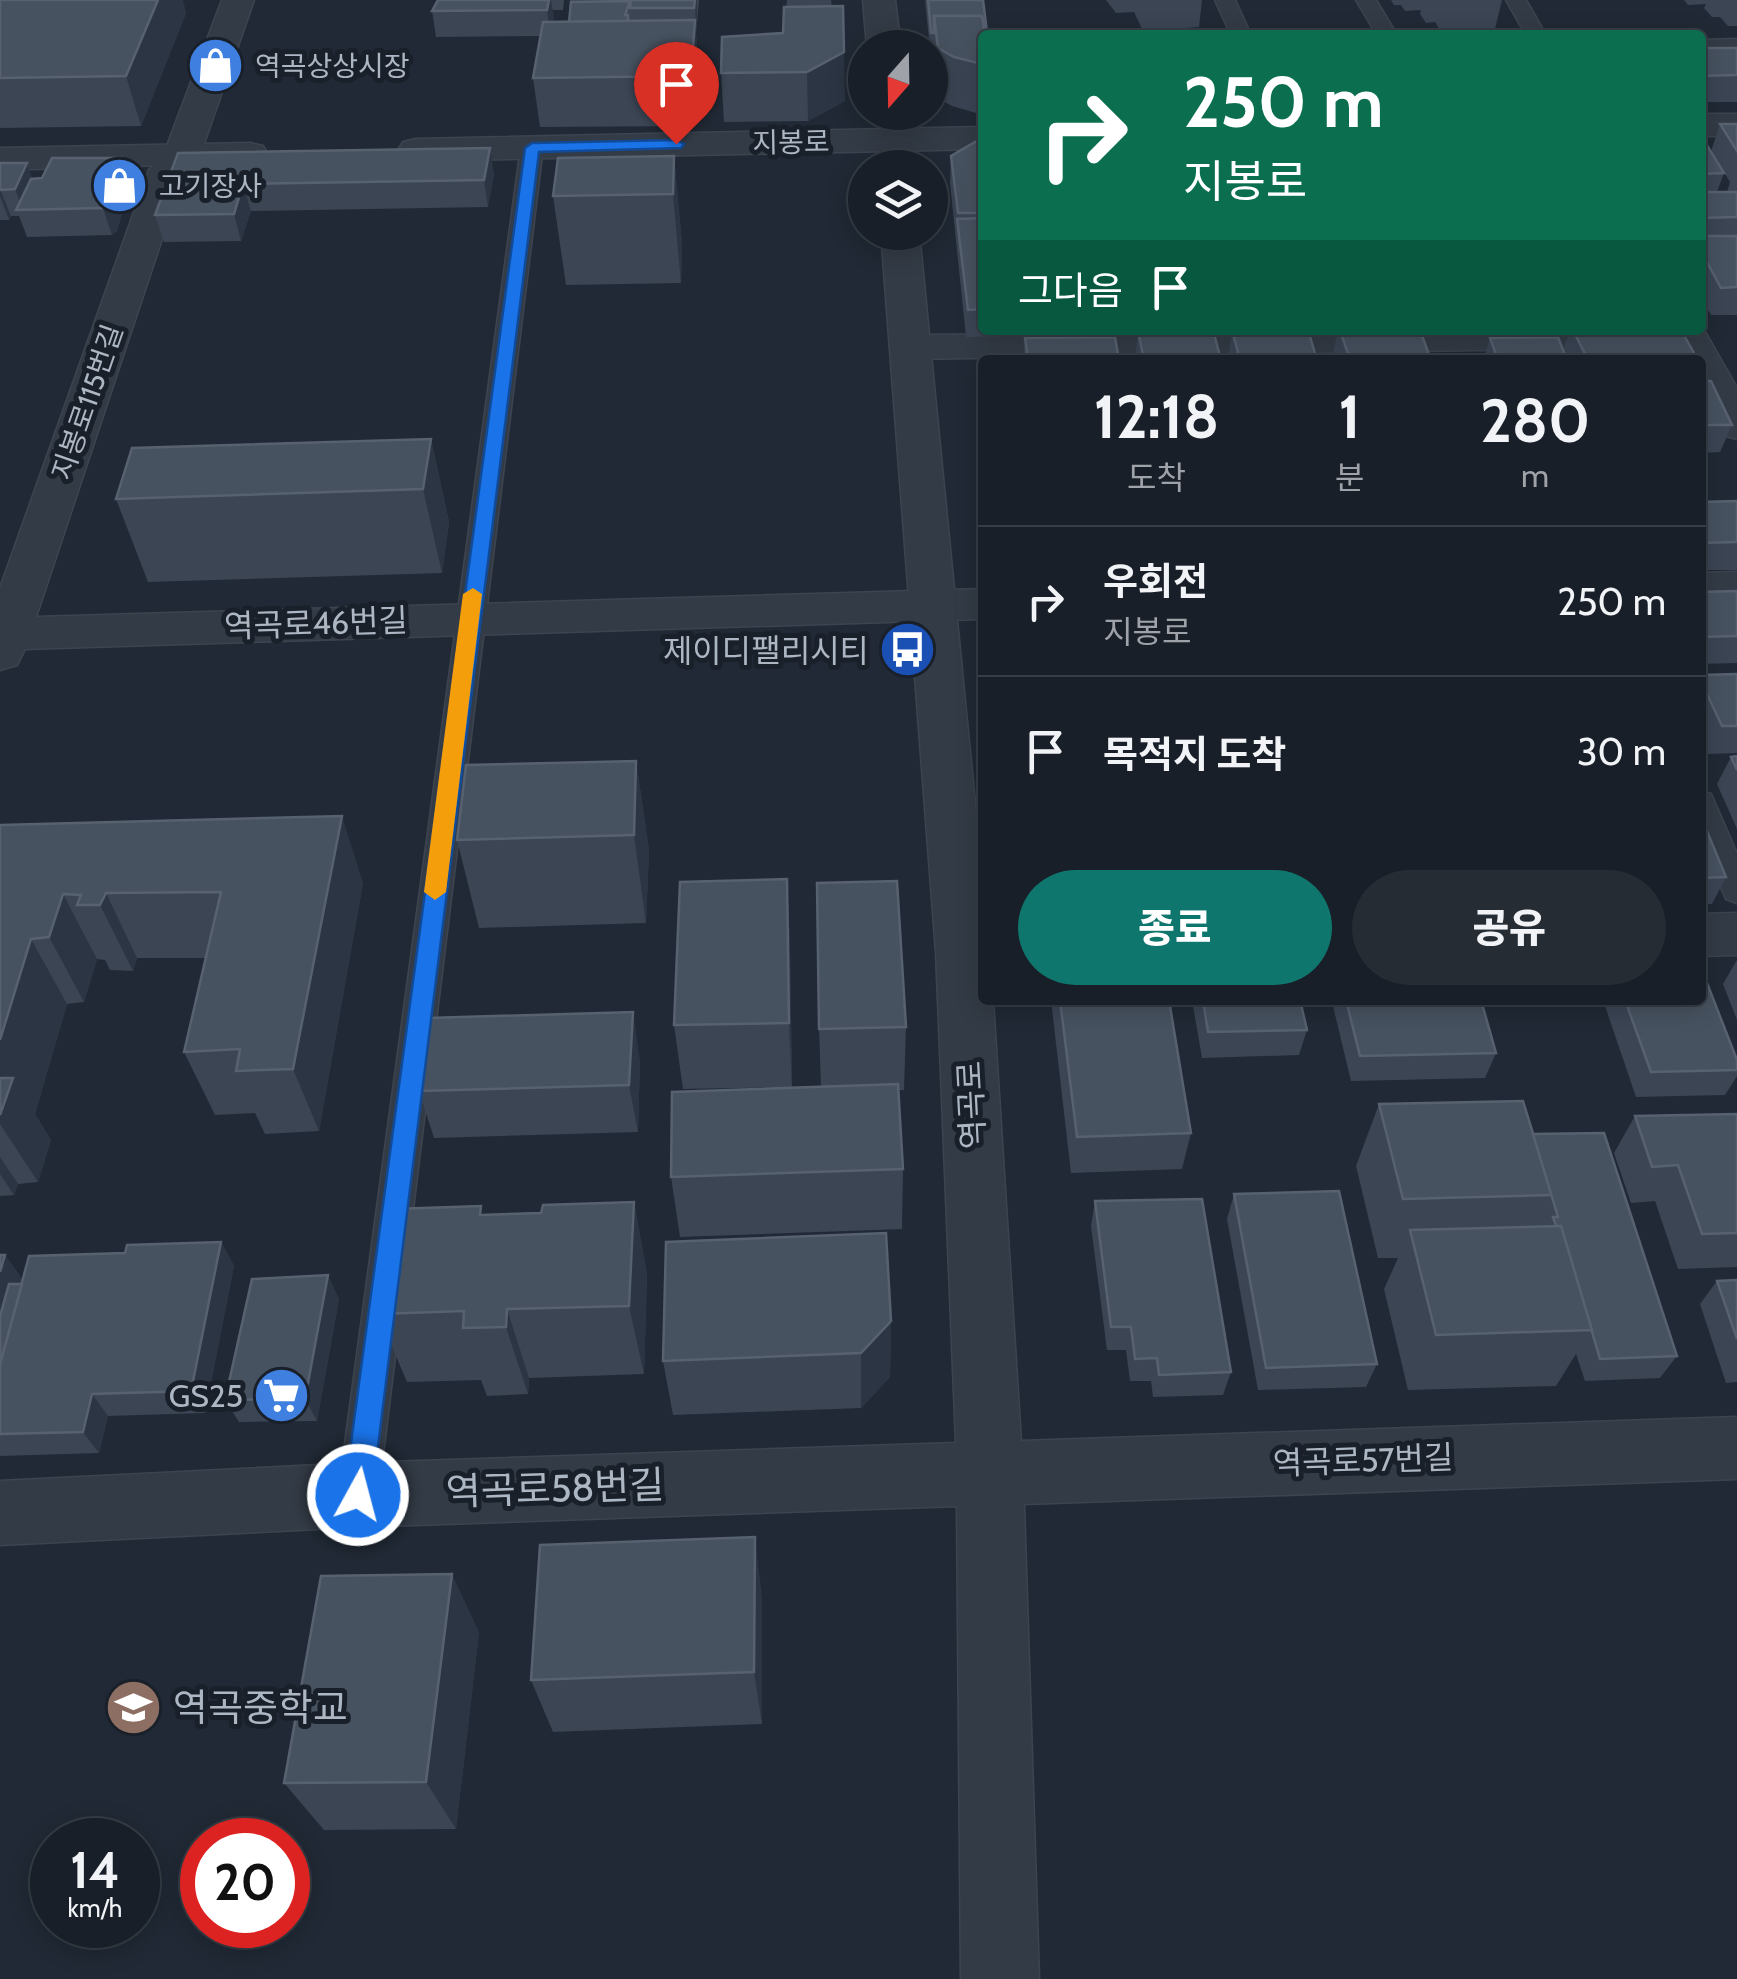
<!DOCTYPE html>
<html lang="ko">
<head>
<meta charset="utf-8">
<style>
  :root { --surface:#181f28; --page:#252c34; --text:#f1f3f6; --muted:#9fa2a8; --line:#363d45; --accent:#0f766e }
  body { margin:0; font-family:Cabin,"Noto Sans KR",sans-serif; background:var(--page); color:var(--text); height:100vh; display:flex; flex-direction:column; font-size:38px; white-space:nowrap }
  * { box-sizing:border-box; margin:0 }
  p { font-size:32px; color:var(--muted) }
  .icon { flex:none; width:55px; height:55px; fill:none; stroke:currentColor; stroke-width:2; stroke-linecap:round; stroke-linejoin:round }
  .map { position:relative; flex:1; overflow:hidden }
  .sheet { position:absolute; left:978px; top:355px; width:728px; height:650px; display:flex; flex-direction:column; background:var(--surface); border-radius:10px; box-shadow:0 5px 25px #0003,0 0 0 2px var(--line) }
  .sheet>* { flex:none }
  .banner { position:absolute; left:978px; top:30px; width:728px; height:305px; border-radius:10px; box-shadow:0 5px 25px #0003,0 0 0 2px var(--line); background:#0b6e4f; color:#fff; overflow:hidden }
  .needle { width:65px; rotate:200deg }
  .buttons { position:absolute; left:848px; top:30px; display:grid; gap:20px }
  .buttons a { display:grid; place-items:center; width:100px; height:100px; border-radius:50%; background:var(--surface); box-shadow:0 5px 25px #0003,0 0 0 2px var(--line); font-size:50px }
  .speed { position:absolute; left:30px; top:1818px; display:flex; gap:20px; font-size:50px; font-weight:700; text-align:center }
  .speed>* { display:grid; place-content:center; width:130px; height:130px; border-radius:50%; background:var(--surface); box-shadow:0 5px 25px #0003,0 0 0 2px var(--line); line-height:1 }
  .speed small { font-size:25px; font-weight:400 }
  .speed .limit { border:15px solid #d22; background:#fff; color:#111 }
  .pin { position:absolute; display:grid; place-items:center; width:85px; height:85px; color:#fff; margin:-102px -42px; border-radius:50% 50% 50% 0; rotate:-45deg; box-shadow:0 0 10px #0007 }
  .pin .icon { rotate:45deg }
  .me { position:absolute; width:110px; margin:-55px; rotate:7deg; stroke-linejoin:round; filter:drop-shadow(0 0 8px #0008) }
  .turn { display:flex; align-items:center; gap:35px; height:210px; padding:0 40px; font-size:45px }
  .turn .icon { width:130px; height:130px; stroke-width:2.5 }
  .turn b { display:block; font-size:70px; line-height:85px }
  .then { display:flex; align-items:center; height:95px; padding:0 40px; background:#0003; gap:20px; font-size:38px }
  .eta { display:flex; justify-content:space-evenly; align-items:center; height:170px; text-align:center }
  .eta b { font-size:60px; font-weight:800; line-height:70px }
  .action { display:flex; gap:20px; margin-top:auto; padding:20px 40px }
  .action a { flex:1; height:115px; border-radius:60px; background:var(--accent); color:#fff; font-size:40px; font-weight:800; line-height:115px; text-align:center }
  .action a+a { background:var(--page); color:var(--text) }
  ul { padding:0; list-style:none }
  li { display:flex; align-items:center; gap:30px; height:150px; padding:0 40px; border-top:2px solid var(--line) }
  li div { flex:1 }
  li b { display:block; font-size:38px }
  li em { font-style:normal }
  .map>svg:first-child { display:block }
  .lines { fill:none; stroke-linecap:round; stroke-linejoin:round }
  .service-casing { stroke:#3d444f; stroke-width:3 }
  .minor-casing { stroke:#3d444f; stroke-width:3 }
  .tertiary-casing { stroke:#3d444f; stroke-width:3 }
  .service { fill:#333b46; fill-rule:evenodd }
  .minor { fill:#333b46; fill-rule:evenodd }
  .tertiary { fill:#333b46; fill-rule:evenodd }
  .wall { fill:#3b4554 }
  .shaded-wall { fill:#2b3543 }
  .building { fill:#475260; stroke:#576170; stroke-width:2.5 }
  .route { fill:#1a73e8; stroke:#114b97; stroke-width:2.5 }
  .slow { fill:#f59e0b }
  .labels { text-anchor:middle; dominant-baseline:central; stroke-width:10; stroke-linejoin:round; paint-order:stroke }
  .far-poi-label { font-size:28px; fill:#adb6c3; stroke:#19202a; text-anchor:start }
  .far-street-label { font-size:28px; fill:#adb6c3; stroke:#19202a }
  .street-label { font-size:32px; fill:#adb6c3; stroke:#19202a }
  .poi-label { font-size:32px; fill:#adb6c3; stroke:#19202a; text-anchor:end }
  .near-street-label { font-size:38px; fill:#adb6c3; stroke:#19202a }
  .near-poi-label { font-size:38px; fill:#adb6c3; stroke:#19202a; text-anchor:start }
</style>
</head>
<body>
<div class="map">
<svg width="1737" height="1979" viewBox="0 0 1737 1979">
  <rect width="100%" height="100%" fill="#202935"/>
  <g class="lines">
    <defs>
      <g id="service">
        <polygon points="1215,0 1235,0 1251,35 1231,35"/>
        <polygon points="1356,0 1376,0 1397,35 1377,35"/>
        <polygon points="1506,0 1526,0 1546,35 1526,35"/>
        <polygon points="1737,39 1737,51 1700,52 1700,40"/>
        <polygon points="532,141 543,147 378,1495 372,1508 358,1514 344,1508 338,1495 521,147"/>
        <polygon points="1700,791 1711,794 1737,854 1737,903 1726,899 1700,839"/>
      </g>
      <g id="minor">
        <polygon points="222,0 254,0 200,155 184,173 36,617 982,589 982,619 25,649 17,665 0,670 0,588 149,170 165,151"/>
        <polygon points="1700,323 1737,388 1737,439 1722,435 1700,396 1700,360 1681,360 1674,347 910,359 896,356 890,347 896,338 910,335 1700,330"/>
        <polygon points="1737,572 1737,602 1700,603 1700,573"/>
        <polygon points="1737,913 1737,955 1700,956 1700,914"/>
      </g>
      <g id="tertiary">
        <polygon points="863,0 895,0 901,48 867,48"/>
        <rect x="1700" y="114" width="37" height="22"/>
        <polygon points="982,127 982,149 416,161 403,158 398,150 403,142 416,139"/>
        <polygon points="250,143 263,146 268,154 263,162 0,170 0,148"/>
        <polygon points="881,232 919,232 982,875 982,1000 993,1000 1021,1441 1737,1417 1737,1479 1024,1504 1039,1979 961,1979 957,1506 358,1527 0,1545 0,1481 358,1463 956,1443 936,952"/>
      </g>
    </defs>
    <use href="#service" class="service-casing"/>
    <use href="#minor" class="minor-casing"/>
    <use href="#tertiary" class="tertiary-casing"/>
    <use href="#service" class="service"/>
    <use href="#minor" class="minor"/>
    <use href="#tertiary" class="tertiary"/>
  </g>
  <g class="wall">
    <polygon points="0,0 186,13 141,126 0,128"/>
    <polygon points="438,0 564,0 563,10 552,10 553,22 569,22 570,0 623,0 623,1 699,0 696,34 699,69 695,126 540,127 533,78 540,36 436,37 432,11"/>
    <polygon points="787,0 831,0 845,101 808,121 724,122 721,73 783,33"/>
    <polygon points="925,0 983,0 987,32 987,35 982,35 982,113 976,113 952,106 936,97 933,59 931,59"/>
    <polygon points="1106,0 1202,0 1199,27 1143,31 1134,12 1116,13"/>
    <polygon points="1391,0 1502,0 1495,29 1441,32 1435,22 1426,23 1420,14 1421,10 1405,11 1401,5 1394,5"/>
    <polygon points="1684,0 1737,0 1737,26 1728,26 1720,17 1712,17 1704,8 1706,4 1688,5"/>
    <rect x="1700" y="48" width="37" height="54"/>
    <polygon points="1720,124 1737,124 1737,315 1711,315 1700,296 1700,134 1724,173 1717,192 1727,192 1730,182 1711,151"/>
    <polygon points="982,138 982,330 1035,330 1034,336 966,337 950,183 951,156"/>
    <polygon points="178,153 494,174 488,207 251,211 241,241 164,242 155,215"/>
    <polygon points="674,156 682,244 681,283 566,285 553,196"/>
    <polygon points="122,158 130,185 117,231 112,235 27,237 19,216 11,216 9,220 0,220 0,163 27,163 32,179 42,178"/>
    <polygon points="1232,330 1317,360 1228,360"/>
    <polygon points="1338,330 1420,330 1431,360 1334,360 1333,354"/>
    <polygon points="1570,330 1677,330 1698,360 1483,360 1490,338 1563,350"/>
    <polygon points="1138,331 1221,360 1135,360"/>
    <polygon points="1025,338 1119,360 1023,360"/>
    <polygon points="1700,381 1732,425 1720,452 1700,453"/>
    <polygon points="978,436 982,436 982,502 981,502 976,464"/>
    <polygon points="431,439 449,522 442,573 148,582 116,499"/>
    <polygon points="1737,501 1737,570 1700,570 1700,502"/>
    <polygon points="1737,591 1737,663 1700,664 1700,592"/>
    <polygon points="1737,674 1737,753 1708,754 1700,735 1700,675"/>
    <polygon points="1737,756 1737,829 1717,784 1731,757"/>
    <polygon points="636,761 649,850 646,923 479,928 457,840"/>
    <polygon points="1700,814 1726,877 1712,904 1700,904"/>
    <polygon points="0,825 363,883 319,1131 265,1134 255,1113 215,1115 184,1052 206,958 137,958 133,971 110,970 105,960 97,959 84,1002 67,1004 35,1114 51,1140 38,1182 18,1184 14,1195 0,1196"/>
    <polygon points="787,879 790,945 792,1087 683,1089 674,1025"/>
    <polygon points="1737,960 1737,1020 1723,984"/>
    <polygon points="1051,1000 1169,1000 1191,1133 1182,1169 1071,1173"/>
    <polygon points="1192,1000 1300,1000 1307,1030 1299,1055 1202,1058"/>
    <polygon points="1335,1000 1481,1000 1496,1053 1485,1078 1351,1081 1333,1006"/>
    <polygon points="1603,1000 1700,1000 1737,1060 1737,1076 1725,1095 1636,1097"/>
    <polygon points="906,1027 904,1090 898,1090 903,1169 902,1229 680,1237 671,1177 821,1086 819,1029"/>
    <polygon points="640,1060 638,1132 434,1138 419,1091"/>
    <polygon points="1379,1104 1533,1134 1677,1356 1660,1378 1585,1381 1576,1354 1556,1386 1408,1390 1384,1289 1398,1258 1378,1258 1356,1166"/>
    <polygon points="1737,1114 1737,1267 1678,1269 1655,1201 1631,1203 1614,1153 1635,1116"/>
    <polygon points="1234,1194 1377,1364 1366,1387 1258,1390 1227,1219"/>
    <polygon points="1095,1201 1231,1372 1223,1395 1153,1397 1151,1381 1130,1381 1126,1350 1107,1350 1091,1226"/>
    <polygon points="634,1202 647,1274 644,1374 529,1378 528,1394 487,1396 481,1380 407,1382 378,1314 484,1215 541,1213"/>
    <polygon points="221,1242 234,1266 205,1413 108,1416 99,1453 0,1456 0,1255 5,1255 22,1279 20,1284 125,1253"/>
    <polygon points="1737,1280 1737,1382 1726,1383 1700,1304 1717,1281"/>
    <polygon points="339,1299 317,1421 239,1422 225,1400"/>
    <polygon points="891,1321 890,1377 861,1408 673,1415 663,1361"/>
    <polygon points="762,1597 762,1724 553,1732 531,1680"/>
    <polygon points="479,1632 456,1829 324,1830 284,1783"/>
  </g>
  <g class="shaded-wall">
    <polygon points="158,0 183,0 186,13 141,126 126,76"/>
    <polygon points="549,0 551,0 554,18 550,36 547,10"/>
    <polygon points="695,0 697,0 697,12 696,34"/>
    <polygon points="695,20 699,69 695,126 691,76"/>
    <polygon points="844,52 845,101 808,121 807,72"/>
    <polygon points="490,148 494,174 488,207 484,180"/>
    <polygon points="674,156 682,244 681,283 673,194"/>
    <polygon points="122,158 130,185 117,231 112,235 103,208"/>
    <polygon points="27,163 36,190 23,210 15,189"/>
    <polygon points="243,184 251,211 241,241 234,214"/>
    <polygon points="0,189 11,216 9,220 0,196"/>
    <polygon points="431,439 449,522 442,573 423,489"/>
    <polygon points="636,761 649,850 646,923 634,835"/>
    <polygon points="342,816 363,883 319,1131 293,1069"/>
    <polygon points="787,879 790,945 792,1087 789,1023"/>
    <polygon points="106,893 137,958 133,971 100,905"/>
    <polygon points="63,894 97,959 84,1002 49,937"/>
    <polygon points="31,939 67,1004 35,1114 51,1140 38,1182 0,1124 0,1040"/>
    <polygon points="633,1012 640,1060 638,1132 629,1085"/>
    <polygon points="0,1157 18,1184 14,1195 0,1174"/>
    <polygon points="634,1202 647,1274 644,1374 629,1306"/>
    <polygon points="221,1242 234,1266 205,1413 191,1391"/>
    <polygon points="5,1255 22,1279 0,1359 0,1272"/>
    <polygon points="328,1275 339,1299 317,1421 305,1399"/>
    <polygon points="507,1309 529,1378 528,1394 506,1327"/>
    <polygon points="891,1321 890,1377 861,1408 861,1353"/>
    <polygon points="92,1394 108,1416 99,1453 83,1432"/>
    <polygon points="755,1537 762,1597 762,1724 754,1672"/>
    <polygon points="452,1574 479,1632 456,1829 426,1782"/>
  </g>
  <g class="building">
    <polygon points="0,0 158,0 126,76 0,78"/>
    <polygon points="438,0 549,0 547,10 432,11"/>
    <polygon points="631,0 695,0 694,8 630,8"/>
    <polygon points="928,0 983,0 987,32 985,32 982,16 934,16 934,33 931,33"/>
    <polygon points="630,1 625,15 628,15 628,21 569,22 571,2"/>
    <polygon points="843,6 844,52 807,72 721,73 722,37 783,33 784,7"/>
    <polygon points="934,16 982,16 985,35 982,35 982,64 954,57 938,48"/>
    <polygon points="695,20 691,76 533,78 543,22"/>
    <polygon points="1700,48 1737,48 1737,75 1700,76"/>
    <polygon points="1720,124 1737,124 1737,151"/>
    <polygon points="1700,134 1724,173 1700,174"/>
    <polygon points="982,138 982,213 958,213 951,156"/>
    <polygon points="490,148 484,180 243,184 234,214 155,215 178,153"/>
    <polygon points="674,156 673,194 553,196 558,158"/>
    <polygon points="52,158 122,158 108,204 103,208 16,210 31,179 42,178"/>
    <polygon points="0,163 27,163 15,189 0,190"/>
    <polygon points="1700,192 1737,192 1737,217 1700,218"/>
    <polygon points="982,218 982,309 968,310 957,219"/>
    <polygon points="1700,236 1737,236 1737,287 1721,288 1700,249"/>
    <polygon points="1213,330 1221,360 1144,360 1138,331"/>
    <polygon points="1232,330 1308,330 1317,360 1240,360"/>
    <polygon points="1340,330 1420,330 1431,360 1350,360"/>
    <polygon points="1573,330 1677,330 1682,332 1698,360 1588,360"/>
    <polygon points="1115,337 1119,360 1028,360 1025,338"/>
    <polygon points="1558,337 1567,360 1498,360 1490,338"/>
    <polygon points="1700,381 1711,381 1732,425 1700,425"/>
    <polygon points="978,436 982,436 982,474"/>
    <polygon points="431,439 423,489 116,499 132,448"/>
    <polygon points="1737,501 1737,542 1700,543 1700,502"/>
    <polygon points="1737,591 1737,636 1700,637 1700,592"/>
    <polygon points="1737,674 1737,726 1722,726 1700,679 1700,675"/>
    <polygon points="1737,756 1737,770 1731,757"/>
    <polygon points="636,761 634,835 457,840 466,765"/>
    <polygon points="1700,814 1726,877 1700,878"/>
    <polygon points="342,816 293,1069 236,1071 240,1049 184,1052 221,892 106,893 100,905 77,905 81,895 63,894 49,937 31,939 0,1040 0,825"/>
    <polygon points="787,879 789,1023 674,1025 680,882"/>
    <polygon points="897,881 906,1027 819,1029 817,883"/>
    <polygon points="1700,965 1737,1060 1737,1070 1651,1072 1625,1000 1700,1000"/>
    <polygon points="1060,1000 1169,1000 1191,1133 1077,1137"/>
    <polygon points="1203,1000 1300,1000 1307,1030 1208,1032"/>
    <polygon points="1346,1000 1481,1000 1496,1053 1360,1056"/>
    <polygon points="633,1012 629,1085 419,1091 428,1018"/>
    <polygon points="0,1078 13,1078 0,1115"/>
    <polygon points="898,1084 903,1169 671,1177 672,1092"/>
    <polygon points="1523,1101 1552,1195 1403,1199 1379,1104"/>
    <polygon points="1737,1114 1737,1233 1702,1234 1678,1165 1652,1167 1635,1116"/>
    <polygon points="1604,1133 1677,1356 1600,1359 1561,1226 1556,1226 1553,1217 1558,1217 1533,1134"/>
    <polygon points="1339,1191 1377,1364 1266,1368 1234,1194"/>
    <polygon points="1202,1199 1231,1372 1159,1375 1157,1358 1135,1359 1131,1327 1111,1327 1095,1201"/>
    <polygon points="634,1202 629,1306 507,1309 506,1327 463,1328 464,1311 378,1314 393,1209 481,1206 480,1215 541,1213 543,1205"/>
    <polygon points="1561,1226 1592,1330 1436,1335 1410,1230"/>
    <polygon points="886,1233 891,1321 861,1353 663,1361 666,1242"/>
    <polygon points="221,1242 191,1391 92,1394 83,1432 0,1434 0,1364 29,1256 125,1253 127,1245"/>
    <polygon points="0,1255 5,1255 0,1272"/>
    <polygon points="328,1275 305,1399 225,1400 252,1279"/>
    <polygon points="1737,1280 1737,1339 1717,1281"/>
    <polygon points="9,1284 22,1284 0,1364 0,1316"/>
    <polygon points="755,1537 754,1672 531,1680 540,1545"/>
    <polygon points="452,1574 426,1782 284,1783 321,1576"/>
  </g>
  <polygon class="route" points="676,140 684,144 681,148 539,152 372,1495 367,1504 358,1508 348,1504 344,1495 525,148 532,143"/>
  <polygon class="slow" points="473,588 482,594 446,892 435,900 424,892 463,594"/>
  <defs>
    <symbol id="shop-disc" viewBox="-11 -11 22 22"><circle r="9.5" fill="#3f7fe0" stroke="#19202a"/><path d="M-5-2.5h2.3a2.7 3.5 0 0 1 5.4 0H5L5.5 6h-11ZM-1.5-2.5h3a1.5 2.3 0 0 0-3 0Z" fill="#fff"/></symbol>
    <symbol id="bus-disc" viewBox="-11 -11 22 22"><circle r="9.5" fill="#1a4fb4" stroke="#19202a"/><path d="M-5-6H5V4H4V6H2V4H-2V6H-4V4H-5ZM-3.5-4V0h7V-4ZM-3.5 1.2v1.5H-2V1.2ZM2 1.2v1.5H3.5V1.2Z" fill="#fff"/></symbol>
    <symbol id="supermarket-disc" viewBox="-11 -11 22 22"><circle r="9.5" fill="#3f7fe0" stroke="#19202a"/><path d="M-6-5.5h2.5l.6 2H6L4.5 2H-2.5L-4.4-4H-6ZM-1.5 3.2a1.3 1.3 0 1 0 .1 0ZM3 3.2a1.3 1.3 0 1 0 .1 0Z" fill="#fff"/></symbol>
    <symbol id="school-disc" viewBox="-11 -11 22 22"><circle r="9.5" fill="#8d6e63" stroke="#19202a"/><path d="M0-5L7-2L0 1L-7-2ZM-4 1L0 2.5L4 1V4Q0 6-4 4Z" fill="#fff"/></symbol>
  </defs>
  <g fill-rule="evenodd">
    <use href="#shop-disc" x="184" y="34" width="63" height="63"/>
    <use href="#shop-disc" x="88" y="154" width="63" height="63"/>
    <use href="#bus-disc" x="876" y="618" width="63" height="63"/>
    <use href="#supermarket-disc" x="250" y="1364" width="63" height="63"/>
    <use href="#school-disc" x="102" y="1676" width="63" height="63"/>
  </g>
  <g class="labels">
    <g class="far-poi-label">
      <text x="255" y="66">역곡상상시장</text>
      <text x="159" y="186">고기장사</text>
    </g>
    <g class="far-street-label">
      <text transform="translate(791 142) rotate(-1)">지봉로</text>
      <text transform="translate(87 402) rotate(-71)">지봉로115번길</text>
    </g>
    <g class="street-label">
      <text transform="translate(316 623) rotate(-2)">역곡로46번길</text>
      <text transform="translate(971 1105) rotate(-93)">역곡로</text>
      <text transform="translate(1363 1460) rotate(-2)">역곡로57번길</text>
    </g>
    <g class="poi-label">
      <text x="869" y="650">제이디팰리시티</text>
      <text x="243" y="1395">GS25</text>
    </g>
    <g class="near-street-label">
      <text transform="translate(555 1488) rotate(-2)">역곡로58번길</text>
    </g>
    <g class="near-poi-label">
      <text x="173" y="1707">역곡중학교</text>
    </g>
  </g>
</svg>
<div class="buttons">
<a><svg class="needle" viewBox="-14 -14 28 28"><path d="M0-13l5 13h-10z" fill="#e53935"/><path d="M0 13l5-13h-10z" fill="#9fa2a8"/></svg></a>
<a><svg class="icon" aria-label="layers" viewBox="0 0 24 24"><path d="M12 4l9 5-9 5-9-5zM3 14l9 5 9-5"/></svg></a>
</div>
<div class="speed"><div>14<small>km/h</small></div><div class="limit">20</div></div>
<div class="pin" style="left:676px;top:144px;background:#d93025"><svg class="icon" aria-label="arrive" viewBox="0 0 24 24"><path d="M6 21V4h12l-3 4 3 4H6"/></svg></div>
<svg class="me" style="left:358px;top:1495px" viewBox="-20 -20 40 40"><circle r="17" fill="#1a73e8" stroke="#fff" stroke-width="3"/><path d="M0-11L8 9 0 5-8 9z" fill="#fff"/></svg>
<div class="banner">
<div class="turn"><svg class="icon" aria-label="right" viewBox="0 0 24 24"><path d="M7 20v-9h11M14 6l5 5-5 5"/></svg><div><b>250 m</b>지봉로</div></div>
<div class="then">그다음<svg class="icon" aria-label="arrive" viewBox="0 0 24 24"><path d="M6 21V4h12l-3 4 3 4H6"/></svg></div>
</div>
<section class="sheet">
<div class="eta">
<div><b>12:18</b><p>도착</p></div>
<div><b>1</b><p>분</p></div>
<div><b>280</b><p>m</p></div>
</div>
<ul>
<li><svg class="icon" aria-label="right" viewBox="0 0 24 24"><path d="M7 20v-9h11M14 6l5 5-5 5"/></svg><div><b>우회전</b><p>지봉로</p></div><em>250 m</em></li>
<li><svg class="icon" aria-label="arrive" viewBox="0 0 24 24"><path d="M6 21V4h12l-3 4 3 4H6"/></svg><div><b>목적지 도착</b></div><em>30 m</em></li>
</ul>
<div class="action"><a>종료</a><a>공유</a></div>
</section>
</div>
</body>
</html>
